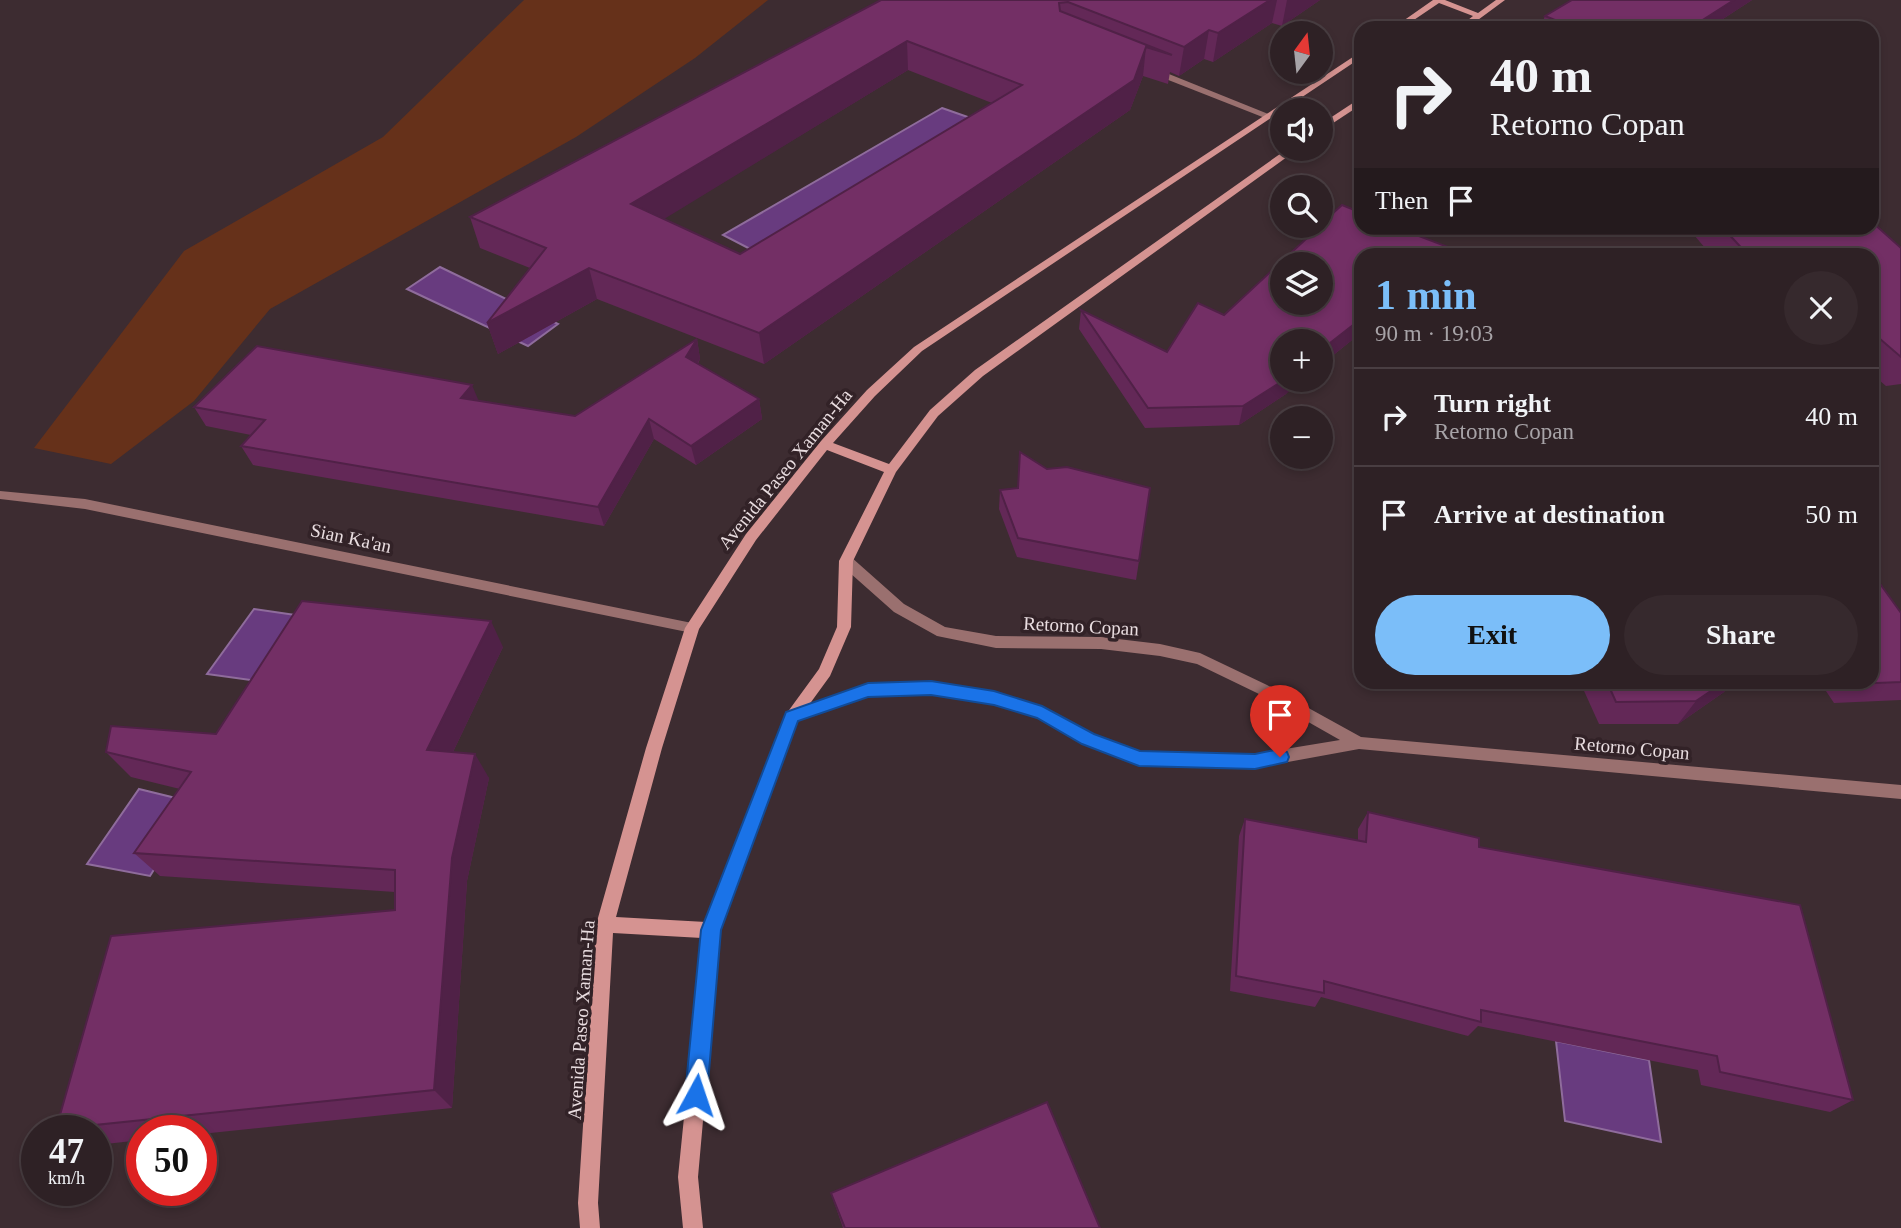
<!DOCTYPE html>
<html lang="en">
<head>
<meta charset="utf-8">
<style>
  :root { --surface:#2e2125; --page:#36292d; --text:#f1f3f6; --muted:#a7a3a7; --line:#493e42; --accent:#7bbef9 }
  body { margin:0; font-family:Georgia,serif; background:var(--page); color:var(--text); height:100vh; display:flex; flex-direction:column; font-size:26px; white-space:nowrap }
  * { box-sizing:border-box; margin:0 }
  p { font-size:23px; color:var(--muted) }
  .icon { flex:none; width:38px; height:38px; fill:none; stroke:currentColor; stroke-width:2; stroke-linecap:round; stroke-linejoin:round }
  .map { position:relative; flex:1; overflow:hidden }
  .drawer { position:absolute; left:1354px; top:248px; width:525px; height:441px; display:flex; flex-direction:column; background:var(--surface); border-radius:21px; box-shadow:0 4px 10px #0003,0 0 0 2px var(--line) }
  .drawer>* { flex:none }
  .top-card { position:absolute; left:1354px; top:21px; width:525px; height:214px; border-radius:21px; box-shadow:0 4px 10px #0003,0 0 0 2px var(--line); background:#2e2125; color:var(--text); overflow:hidden }
  .needle { width:46px; rotate:15deg }
  .tools { position:absolute; left:1270px; top:21px; display:grid; gap:14px }
  .tools a { display:grid; place-items:center; width:63px; height:63px; border-radius:50%; background:var(--surface); box-shadow:0 4px 10px #0003,0 0 0 2px var(--line); font-size:35px }
  .speed { position:absolute; left:21px; top:1115px; display:flex; gap:14px; font-size:35px; font-weight:700; text-align:center }
  .speed>* { display:grid; place-content:center; width:91px; height:91px; border-radius:50%; background:var(--surface); box-shadow:0 4px 10px #0003,0 0 0 2px var(--line); line-height:1 }
  .speed small { font-size:18px; font-weight:400 }
  .speed .limit { border:10px solid #d22; background:#fff; color:#111 }
  .pin { position:absolute; display:grid; place-items:center; width:60px; height:60px; color:#fff; margin:-72px -30px; border-radius:50% 50% 50% 0; rotate:-45deg; box-shadow:0 0 7px #0007 }
  .pin .icon { rotate:45deg }
  .me { position:absolute; width:77px; margin:-38px; rotate:5deg; stroke-linejoin:round; filter:drop-shadow(0 0 5px #0008) }
  .turn { display:flex; align-items:center; gap:24px; height:147px; padding:0 21px; font-size:32px }
  .turn .icon { width:91px; height:91px; stroke-width:2.5 }
  .turn b { display:block; font-size:49px; line-height:60px }
  .then { display:flex; align-items:center; height:66px; padding:0 21px; background:#0003; gap:14px; font-size:26px }
  .round { display:grid; place-items:center; flex:none; width:74px; height:74px; border-radius:37px; background:var(--page) }
  .overview { display:flex; align-items:center; justify-content:space-between; height:119px; padding:0 21px }
  h1 { font-size:42px; font-weight:800; line-height:52px; color:var(--accent) }
  .cta { display:flex; gap:14px; margin-top:auto; padding:14px 21px }
  .cta a { flex:1; height:80px; border-radius:42px; background:var(--accent); color:#111; font-size:28px; font-weight:800; line-height:80px; text-align:center }
  .cta a+a { background:var(--page); color:var(--text) }
  ul { padding:0; list-style:none }
  li { display:flex; align-items:center; gap:21px; height:98px; padding:0 21px; border-top:2px solid var(--line) }
  li div { flex:1 }
  li b { display:block; font-size:26px }
  li em { font-style:normal }
  .map>svg:first-child { display:block }
  .green { fill:#66311a }
  .water { fill:#683b7f; stroke:#8f6c9c; stroke-width:2 }
  .lines { fill:none; stroke-linecap:round; stroke-linejoin:round }
  .street { fill:#9a706f; fill-rule:evenodd }
  .secondary { fill:#d59391; fill-rule:evenodd }
  .wall { fill:#632857; fill-rule:evenodd }
  .shaded-wall { fill:#502147 }
  .building { fill:#732f65; stroke:#502147; stroke-width:2; fill-rule:evenodd }
  .route { fill:#1a73e8; stroke:#114b97; stroke-width:2 }
  .labels { text-anchor:middle; dominant-baseline:central; stroke-width:7; stroke-linejoin:round; paint-order:stroke }
  .street-label { font-size:19px; fill:#e9dde0; stroke:#322227 }
</style>
</head>
<body>
<div class="map">
<svg width="1901" height="1228" viewBox="0 0 1901 1228">
  <rect width="100%" height="100%" fill="#3d2c31"/>
  <polygon class="green" points="524,0 768,0 695,58 576,137 270,309 194,401 111,464 34,448 184,251 383,137"/>
  <g class="water">
    <polygon points="942,108 982,122 756,252 723,235"/>
    <polygon points="440,267 558,324 528,346 407,289"/>
    <polygon points="254,609 316,618 272,683 207,674"/>
    <polygon points="139,789 196,803 150,876 87,864"/>
    <polygon points="1556,1041 1649,1060 1661,1142 1565,1121"/>
  </g>
  <g class="lines">
    <g class="street">
      <polygon points="1148,68 1154,68 1273,116 1265,118 1148,72"/>
      <polygon points="0,491 85,499 692,623 697,624 699,628 697,632 692,633 85,509 0,499"/>
      <polygon points="846,556 851,557 904,604 945,627 996,636 1101,637 1160,644 1200,653 1267,685 1361,737 1901,785 1901,799 1359,749 1255,768 1139,766 1083,744 1037,718 994,704 931,694 868,696 792,723 787,721 784,717 787,713 868,684 931,682 994,692 1042,707 1093,734 1140,752 1255,754 1340,740 1257,693 1197,664 1160,656 1101,649 996,648 937,636 894,612 841,565 839,561"/>
    </g>
    <g class="secondary">
      <polygon points="1433,0 1445,0 1478,13 1496,0 1505,0 1467,28 1458,28 1473,16 1439,3 1402,28 1393,28"/>
      <path d="M1362 51V57L922 351 875 396 833 443 889 464 930 410 975 370 1287 149H1298L983 376 938 416 896 472 853 561 851 627 830 676 798 720 720 930 698 1177 703 1228H683L678 1177 702 938 613 933 598 1203 600 1228H580L578 1203 596 925 646 748 685 628 746 534 821 441 867 390 914 347ZM827 450 884 472 839 561 837 627 819 669 784 717 706 922 616 917 662 748 699 629 756 540Z"/>
      <polygon points="1362,97 1362,104 1321,131 1321,124"/>
    </g>
  </g>
  <g class="wall">
    <path d="M881 0H1320L1282 26 1272 23 1213 62 1204 59 1179 76 1170 72 1168 84 1143 76 1130 110 764 364 597 299 498 354 487 323 530 268 480 248 470 217ZM908 70 992 103 740 254 663 219Z"/>
    <polygon points="1572,0 1752,0 1709,28 1540,28 1545,16"/>
    <polygon points="1688,228 1872,228 1901,248 1901,384 1886,386 1872,374 1872,256 1712,256"/>
    <polygon points="1362,256 1362,332 1321,365 1321,341 1286,394 1239,425 1145,428 1079,329 1081,310 1167,352 1224,315"/>
    <polygon points="697,339 700,359 698,364 759,399 762,419 696,465 654,439 604,526 253,465 241,446 251,435 206,426 194,407 479,401 575,416"/>
    <polygon points="1018,488 1139,561 1136,580 1017,557 999,509 1000,490"/>
    <polygon points="1901,613 1901,700 1834,703 1820,682 1872,682"/>
    <polygon points="503,647 453,752 489,778 467,881 452,1108 201,1134 201,1130 142,1130 142,1140 96,1145 96,1130 60,1130 56,1129 395,910 395,892 160,876 134,853 180,789 131,777 106,752 216,734"/>
    <polygon points="1580,682 1733,682 1724,692 1678,724 1599,724"/>
    <polygon points="1368,812 1479,847 1853,1100 1830,1112 1701,1085 1698,1070 1478,1026 1468,1036 1321,997 1315,1007 1230,991 1239,836 1245,819 1358,840 1358,829"/>
    <polygon points="831,1193 1100,1228 843,1228"/>
  </g>
  <g class="shaded-wall">
    <polygon points="1270,0 1277,0 1272,23 1213,62 1218,33"/>
    <polygon points="1287,0 1320,0 1282,26"/>
    <polygon points="1734,0 1752,0 1709,28 1690,28"/>
    <polygon points="1209,30 1204,59 1179,76 1184,47"/>
    <polygon points="907,41 908,70 638,235 631,204"/>
    <polygon points="1146,47 1143,76 1130,110 764,364 759,333"/>
    <polygon points="1448,247 1445,256 1438,256"/>
    <polygon points="589,268 597,299 498,354 487,323"/>
    <polygon points="1362,318 1362,332 1321,365 1321,350"/>
    <polygon points="697,339 700,359 690,376 686,357"/>
    <polygon points="1284,380 1303,380 1286,394 1239,425 1243,406"/>
    <polygon points="472,385 480,404 461,398"/>
    <polygon points="759,399 762,419 696,465 691,446"/>
    <polygon points="649,419 654,439 604,526 598,507"/>
    <polygon points="491,621 503,647 442,775 427,750"/>
    <polygon points="1724,682 1733,682 1724,692 1678,724 1696,701"/>
    <polygon points="475,754 489,778 467,881 452,1108 434,1090 452,858"/>
  </g>
  <g class="building">
    <path d="M881 0H1270L1218 33 1209 30 1184 47 1068 2 1059 3 1060 11 1172 55 1146 47 1134 80 759 333 589 268 487 323 546 248 470 217ZM907 41 1022 85 740 254 631 204Z"/>
    <polygon points="1572,0 1734,0 1690,28 1542,28 1555,20 1545,16"/>
    <path d="M1342 205 1362 213V228H1398L1448 247 1438 256H1362V318L1321 350V341H1283V380H1284L1243 406 1148 408 1081 310 1167 352 1198 303 1224 315 1320 226H1321V224ZM1283 264H1321V303H1283Z"/>
    <polygon points="1872,222 1901,248 1901,357 1872,332 1872,256 1749,256 1723,228 1872,228"/>
    <polygon points="697,339 686,357 759,399 691,446 649,419 598,507 241,446 265,420 194,407 257,346 472,385 461,398 575,416"/>
    <polygon points="1020,452 1047,469 1067,467 1150,488 1139,561 1018,538 1000,490 1018,488"/>
    <polygon points="1873,574 1901,613 1901,682 1852,684 1850,682 1872,682"/>
    <polygon points="302,601 491,621 427,750 475,754 452,858 434,1090 56,1129 111,936 395,910 395,870 134,853 191,772 106,752 111,726 216,734"/>
    <polygon points="1607,682 1724,682 1696,701 1616,702"/>
    <polygon points="1368,812 1479,838 1479,847 1800,905 1853,1100 1720,1072 1717,1056 1481,1010 1481,1022 1324,981 1324,993 1236,976 1245,819 1366,842"/>
    <polygon points="1047,1102 1100,1228 845,1228 831,1193"/>
  </g>
  <polygon class="route" points="931,681 994,691 1042,706 1094,734 1140,751 1255,754 1280,749 1287,752 1289,757 1287,762 1255,769 1139,766 1082,744 1037,718 994,705 931,695 868,697 798,721 721,930 707,1095 703,1102 696,1105 688,1102 685,1095 701,930 786,712 868,683"/>
  <g class="labels">
    <g class="street-label">
      <text transform="translate(785 469) rotate(-51)">Avenida Paseo Xaman-Ha</text>
      <text transform="translate(351 538) rotate(12)">Sian Ka'an</text>
      <text transform="translate(1081 626) rotate(3)">Retorno Copan</text>
      <text transform="translate(1632 748) rotate(5)">Retorno Copan</text>
      <text transform="translate(581 1020) rotate(-86)">Avenida Paseo Xaman-Ha</text>
    </g>
  </g>
</svg>
<div class="tools">
<a><svg class="needle" viewBox="-14 -14 28 28"><path d="M0-13l5 13h-10z" fill="#e53935"/><path d="M0 13l5-13h-10z" fill="#a7a3a7"/></svg></a>
<a><svg class="icon" aria-label="sound" viewBox="0 0 24 24"><path d="M4 9h4l5-4v14l-5-4H4zM17 9q2 3 0 6"/></svg></a>
<a><svg class="icon" aria-label="search" viewBox="0 0 24 24"><circle cx="10" cy="10" r="6"/><path d="M15 15l6 6"/></svg></a>
<a><svg class="icon" aria-label="layers" viewBox="0 0 24 24"><path d="M12 4l9 5-9 5-9-5zM3 14l9 5 9-5"/></svg></a>
<a>+</a>
<a>−</a>
</div>
<div class="speed"><div>47<small>km/h</small></div><div class="limit">50</div></div>
<div class="pin" style="left:1280px;top:757px;background:#d93025"><svg class="icon" aria-label="arrive" viewBox="0 0 24 24"><path d="M6 21V4h12l-3 4 3 4H6"/></svg></div>
<svg class="me" style="left:696px;top:1095px" viewBox="-20 -20 40 40"><path d="M0-17L14 15 0 8-14 15z" fill="#1a73e8" stroke="#fff" stroke-width="4"/></svg>
<div class="top-card">
<div class="turn"><svg class="icon" aria-label="right" viewBox="0 0 24 24"><path d="M7 20v-9h11M14 6l5 5-5 5"/></svg><div><b>40 m</b>Retorno Copan</div></div>
<div class="then">Then<svg class="icon" aria-label="arrive" viewBox="0 0 24 24"><path d="M6 21V4h12l-3 4 3 4H6"/></svg></div>
</div>
<section class="drawer">
<div class="overview"><div><h1>1 min</h1><p>90 m · 19:03</p></div><a class="round"><svg class="icon" aria-label="close" viewBox="0 0 24 24"><path d="M6 6l12 12M18 6L6 18"/></svg></a></div>
<ul>
<li><svg class="icon" aria-label="right" viewBox="0 0 24 24"><path d="M7 20v-9h11M14 6l5 5-5 5"/></svg><div><b>Turn right</b><p>Retorno Copan</p></div><em>40 m</em></li>
<li><svg class="icon" aria-label="arrive" viewBox="0 0 24 24"><path d="M6 21V4h12l-3 4 3 4H6"/></svg><div><b>Arrive at destination</b></div><em>50 m</em></li>
</ul>
<div class="cta"><a>Exit</a><a>Share</a></div>
</section>
</div>
</body>
</html>
